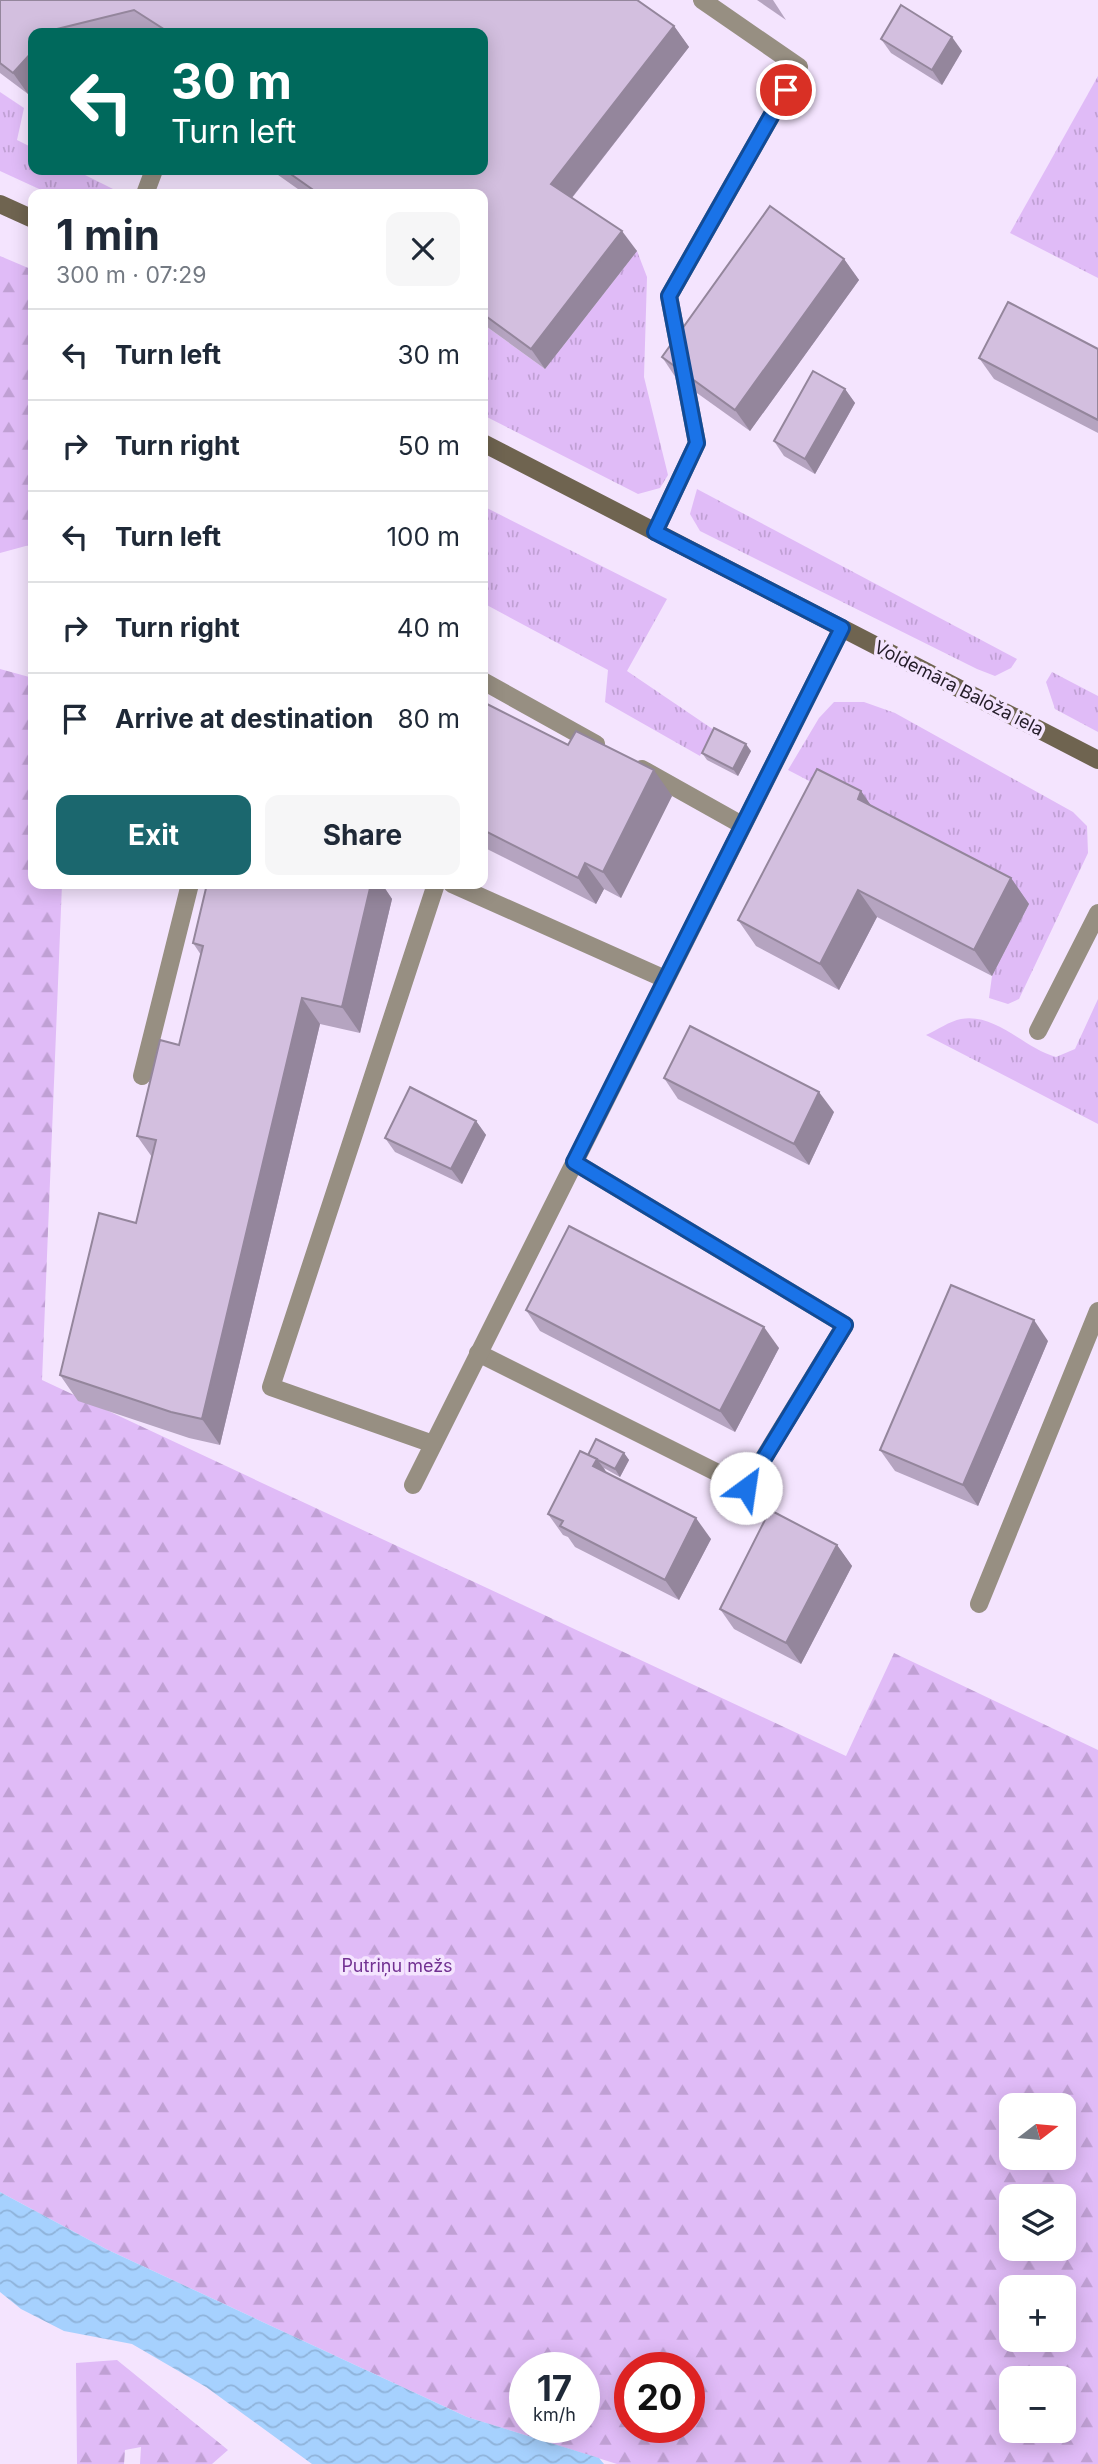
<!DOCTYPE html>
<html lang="en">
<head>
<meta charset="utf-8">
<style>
  :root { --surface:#fff; --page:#f6f6f7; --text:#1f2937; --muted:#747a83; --line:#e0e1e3; --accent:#1b676e }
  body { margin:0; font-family:Inter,sans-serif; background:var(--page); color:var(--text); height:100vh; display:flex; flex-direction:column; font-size:26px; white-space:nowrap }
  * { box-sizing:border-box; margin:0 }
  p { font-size:23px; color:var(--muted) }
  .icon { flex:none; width:38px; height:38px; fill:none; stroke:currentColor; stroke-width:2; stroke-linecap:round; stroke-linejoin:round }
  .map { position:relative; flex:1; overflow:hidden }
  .sheet { position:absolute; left:28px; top:189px; width:460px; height:700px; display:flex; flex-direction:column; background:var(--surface); border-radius:14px; box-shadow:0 4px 18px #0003 }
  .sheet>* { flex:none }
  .top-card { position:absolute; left:28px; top:28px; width:460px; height:147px; border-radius:14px; box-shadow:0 4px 18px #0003; background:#00695c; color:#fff; overflow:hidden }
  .needle { width:46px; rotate:74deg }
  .controls { position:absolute; left:999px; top:2093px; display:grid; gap:14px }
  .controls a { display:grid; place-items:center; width:77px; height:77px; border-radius:14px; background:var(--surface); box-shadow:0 4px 18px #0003; font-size:35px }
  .speed { position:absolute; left:509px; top:2352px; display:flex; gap:14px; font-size:35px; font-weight:700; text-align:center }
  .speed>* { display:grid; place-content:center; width:91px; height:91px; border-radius:50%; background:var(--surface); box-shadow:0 4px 18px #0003; line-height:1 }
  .speed small { font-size:18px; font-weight:400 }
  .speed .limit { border:10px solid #d22; background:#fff; color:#111 }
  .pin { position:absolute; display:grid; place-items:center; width:60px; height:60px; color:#fff; margin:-30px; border:4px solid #fff; border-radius:50%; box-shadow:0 2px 7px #0007 }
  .me { position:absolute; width:77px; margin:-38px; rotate:31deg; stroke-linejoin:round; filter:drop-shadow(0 0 5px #0008) }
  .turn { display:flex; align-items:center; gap:24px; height:147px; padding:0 28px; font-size:32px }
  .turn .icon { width:91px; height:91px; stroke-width:2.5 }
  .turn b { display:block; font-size:49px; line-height:60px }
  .round { display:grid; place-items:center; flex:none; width:74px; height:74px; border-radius:14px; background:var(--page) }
  .overview { display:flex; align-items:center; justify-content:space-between; height:119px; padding:0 28px }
  h1 { font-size:42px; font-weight:700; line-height:52px }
  .action { display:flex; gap:14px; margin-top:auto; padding:14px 28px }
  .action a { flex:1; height:80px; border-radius:14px; background:var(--accent); color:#fff; font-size:28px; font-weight:700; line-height:80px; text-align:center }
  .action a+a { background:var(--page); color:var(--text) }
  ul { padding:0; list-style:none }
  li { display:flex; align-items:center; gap:21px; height:91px; padding:0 28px; border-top:2px solid var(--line) }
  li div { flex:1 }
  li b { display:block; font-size:26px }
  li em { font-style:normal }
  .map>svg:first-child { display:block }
  .grass { fill:url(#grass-tufts) }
  .forest { fill:url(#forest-firs); fill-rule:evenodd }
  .water { fill:url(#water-waves) }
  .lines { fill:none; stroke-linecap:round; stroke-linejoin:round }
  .service { stroke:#978f82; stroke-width:18 }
  .secondary { stroke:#6f6450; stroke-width:18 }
  .wall { fill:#b5a4c0 }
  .shaded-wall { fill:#94869c }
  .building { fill:#d3bfdf; stroke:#94869c; stroke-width:2 }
  .route-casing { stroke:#114b97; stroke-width:18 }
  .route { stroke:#1a73e8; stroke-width:12 }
  .labels { text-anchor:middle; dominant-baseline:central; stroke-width:7; stroke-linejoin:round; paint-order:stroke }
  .street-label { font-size:18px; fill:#231c28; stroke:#f4e4fe }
  .park-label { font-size:18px; fill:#723192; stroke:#f4e4fe }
</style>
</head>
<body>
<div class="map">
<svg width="1098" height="2464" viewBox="0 0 1098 2464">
  <defs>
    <pattern id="grass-tufts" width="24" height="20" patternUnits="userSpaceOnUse" patternTransform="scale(1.75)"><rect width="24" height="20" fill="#e0bbf7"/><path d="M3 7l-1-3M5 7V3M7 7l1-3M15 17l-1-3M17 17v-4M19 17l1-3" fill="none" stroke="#c0a0d4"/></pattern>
    <pattern id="forest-firs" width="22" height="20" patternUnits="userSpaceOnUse" patternTransform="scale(1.75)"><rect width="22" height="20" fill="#e0bbf7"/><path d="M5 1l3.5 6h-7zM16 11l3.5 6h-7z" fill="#c0a0d4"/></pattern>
    <pattern id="water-waves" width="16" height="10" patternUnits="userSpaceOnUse" patternTransform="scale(1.75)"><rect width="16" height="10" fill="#a6d1fe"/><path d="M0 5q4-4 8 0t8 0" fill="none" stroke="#8fb3da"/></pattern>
  </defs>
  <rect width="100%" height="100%" fill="#f4e4fe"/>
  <g class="grass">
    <polygon points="1098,76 1098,278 1010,233"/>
    <polygon points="0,92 24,108 17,140 33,148 33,170 75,170 123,194 50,194 0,171"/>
    <polygon points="637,251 647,277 644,377 668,475 660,488 638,494 483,415 483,324 545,369"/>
    <polygon points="697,489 1017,659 1011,668 995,676 977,669 700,531 690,514"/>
    <polygon points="483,506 667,599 627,671 714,730 700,756 605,702 608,670 483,603"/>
    <polygon points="1052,672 1098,696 1098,732 1055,709 1046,682"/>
    <polygon points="834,702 864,702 895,713 1073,812 1087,826 1088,853 1019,999 1008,1004 989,998 992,976 1029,904 879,817 788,770 819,718"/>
    <path d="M1098 999V1124L926 1035C937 1030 950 1021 961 1019 996 1013 1024 1048 1056 1057L1075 1049Z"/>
  </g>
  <g class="forest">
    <polygon points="0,256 33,270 33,544 0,553"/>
    <path d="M0 669 33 678V884H62L42 1380 846 1756 894 1653 1098 1750V2464H617L467 2417 106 2249 0 2192ZM1012 2105H1064V2158H1012ZM1012 2196H1064V2249H1012ZM1012 2287H1064V2340H1012ZM525 2368H584V2427H525ZM630 2368H690V2427H630ZM1012 2378H1064V2431H1012Z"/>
    <polygon points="117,2360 228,2450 212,2464 140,2464 141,2447 125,2450 124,2464 77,2464 76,2363"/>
  </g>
  <polygon class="water" points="0,2192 106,2249 467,2417 599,2458 604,2464 312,2464 206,2387 132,2344 64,2331 21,2309 0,2292"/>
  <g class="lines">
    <g class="service">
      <polyline points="145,194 154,170"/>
      <polyline points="655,532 697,443 669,296 799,67 702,0"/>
      <polyline points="483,681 596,744"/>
      <polyline points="642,769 742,825"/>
      <polyline points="452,884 665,979"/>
      <polyline points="1038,1031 1098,913"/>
      <polyline points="142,1076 190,884"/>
      <polyline points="478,1353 746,1487 845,1325 574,1162"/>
      <polyline points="433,1444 271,1387 436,884"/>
      <polyline points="413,1485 842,628"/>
      <polyline points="979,1604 1098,1311"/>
    </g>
    <g class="secondary">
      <polyline points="0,204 33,219"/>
      <polyline points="483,443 1098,760"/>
    </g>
  </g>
  <g class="wall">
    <polygon points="0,0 674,26 689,47 572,198 637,251 545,369 483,324 483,194 305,194 271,170 483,170 483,33 153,33 149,30 137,33 33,33 33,88 28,94 0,73"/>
    <polygon points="757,0 773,0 786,20"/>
    <polygon points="881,39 962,51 942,85 891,53"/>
    <polygon points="844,259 859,280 750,431 676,378 662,357"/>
    <polygon points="1098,349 1098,433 994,379 979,358"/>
    <polygon points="845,389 855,403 815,474 784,456 774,441"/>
    <polygon points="483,702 672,796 621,898 604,889 596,904 483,847"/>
    <polygon points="751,751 738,776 707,760 702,753"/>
    <polygon points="861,791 871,806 1011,878 1029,904 992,976 877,917 839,990 756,946 738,920"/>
    <polygon points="207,884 382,884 392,899 360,1033 320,1024 220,1445 189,1438 78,1401 60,1375 136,1223 152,1157 137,1136 179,1045 201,955 193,943"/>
    <polygon points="664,1078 834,1112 809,1165 678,1099"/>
    <polygon points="476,1121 486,1135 462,1184 395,1152 385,1138"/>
    <polygon points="526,1310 779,1348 735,1432 540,1331"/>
    <polygon points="1048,1341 978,1506 895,1471 880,1450"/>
    <polygon points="624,1453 629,1460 620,1477 604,1468 606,1472 711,1539 679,1600 575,1547 568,1537 563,1535 548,1514 588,1455"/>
    <polygon points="837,1545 852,1566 801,1664 734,1629 720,1609"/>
  </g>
  <g class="shaded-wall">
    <polygon points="674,26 689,47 566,205 551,184"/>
    <polygon points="952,37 962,51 942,85 932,70"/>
    <polygon points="33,51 33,88 28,94 13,73"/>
    <polygon points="622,231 637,251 545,369 531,349"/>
    <polygon points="844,259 859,280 750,431 735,410"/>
    <polygon points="845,389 855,403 815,474 805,459"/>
    <polygon points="746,744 751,751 738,776 733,769"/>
    <polygon points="654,770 672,796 621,898 603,872"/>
    <polygon points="861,791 879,817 858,799"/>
    <polygon points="585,863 604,889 596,904 578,878"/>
    <polygon points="1011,878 1029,904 992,976 974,950"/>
    <polygon points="371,884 382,884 392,899 360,1033 342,1007"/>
    <polygon points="858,890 877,917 839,990 820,964"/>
    <polygon points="302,998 320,1024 220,1445 202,1419"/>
    <polygon points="819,1092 834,1112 809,1165 794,1144"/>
    <polygon points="476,1121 486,1135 462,1184 451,1169"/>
    <polygon points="1034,1320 1048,1341 978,1506 963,1485"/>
    <polygon points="764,1327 779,1348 735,1432 720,1411"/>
    <polygon points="624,1453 629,1460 620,1477 615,1469"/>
    <polygon points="597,1459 612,1480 593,1466"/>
    <polygon points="696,1518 711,1539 679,1600 665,1580"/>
    <polygon points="837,1545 852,1566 801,1664 786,1643"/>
  </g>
  <g class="building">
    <polygon points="0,0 637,0 674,26 551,184 622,231 531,349 483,314 483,194 319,194 285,170 483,170 483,33 170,33 134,10 53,30 49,33 33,33 33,51 13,73 0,63"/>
    <polygon points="901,5 952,37 932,70 881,39"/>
    <polygon points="770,206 844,259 735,410 662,357"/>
    <polygon points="1008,302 1098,349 1098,420 979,358"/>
    <polygon points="813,371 845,389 805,459 774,441"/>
    <polygon points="483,702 568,745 576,731 654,770 603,872 585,863 578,878 483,830"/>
    <polygon points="714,728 746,744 733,769 702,753"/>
    <polygon points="817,769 861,791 858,799 1011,878 974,950 858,890 820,964 738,920"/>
    <polygon points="207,884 371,884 342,1007 302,998 202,1419 171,1412 60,1375 99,1213 136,1223 156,1140 137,1136 160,1040 179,1045 203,946 193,943"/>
    <polygon points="690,1026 819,1092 794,1144 664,1078"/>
    <polygon points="410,1087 476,1121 451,1169 385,1138"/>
    <polygon points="569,1226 764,1327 720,1411 526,1310"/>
    <polygon points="951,1285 1034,1320 963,1485 880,1450"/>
    <polygon points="596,1439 624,1453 615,1469 588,1455"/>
    <polygon points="580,1451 597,1459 593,1466 696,1518 665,1580 560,1526 563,1521 548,1514"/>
    <polygon points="770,1510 837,1545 786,1643 720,1609"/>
  </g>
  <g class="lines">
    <defs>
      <polyline id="route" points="746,1488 845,1325 574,1162 842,628 655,532 697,443 669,296 786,90"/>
    </defs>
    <use href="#route" class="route-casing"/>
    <use href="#route" class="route"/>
  </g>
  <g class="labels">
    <g class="street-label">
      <text transform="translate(959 688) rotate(27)">Voldemāra Baloža iela</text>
    </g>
    <g class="park-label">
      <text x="397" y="1965">Putriņu mežs</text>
    </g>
  </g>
</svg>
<div class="controls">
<a><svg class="needle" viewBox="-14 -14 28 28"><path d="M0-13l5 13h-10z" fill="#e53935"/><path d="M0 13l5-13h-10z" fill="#747a83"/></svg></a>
<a><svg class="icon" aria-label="layers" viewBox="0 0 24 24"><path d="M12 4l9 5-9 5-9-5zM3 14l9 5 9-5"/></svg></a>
<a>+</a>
<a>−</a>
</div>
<div class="speed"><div>17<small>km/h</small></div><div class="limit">20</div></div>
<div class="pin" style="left:786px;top:90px;background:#d93025"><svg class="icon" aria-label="arrive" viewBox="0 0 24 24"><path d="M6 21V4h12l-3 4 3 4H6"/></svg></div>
<svg class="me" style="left:746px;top:1488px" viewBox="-20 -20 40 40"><circle r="19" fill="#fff"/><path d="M0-13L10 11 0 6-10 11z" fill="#1a73e8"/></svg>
<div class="top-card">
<div class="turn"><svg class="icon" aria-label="left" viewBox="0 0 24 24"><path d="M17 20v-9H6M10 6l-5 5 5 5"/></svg><div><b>30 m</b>Turn left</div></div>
</div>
<section class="sheet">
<div class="overview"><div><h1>1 min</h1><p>300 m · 07:29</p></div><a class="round"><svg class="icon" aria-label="close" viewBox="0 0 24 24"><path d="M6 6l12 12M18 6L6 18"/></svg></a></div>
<ul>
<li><svg class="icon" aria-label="left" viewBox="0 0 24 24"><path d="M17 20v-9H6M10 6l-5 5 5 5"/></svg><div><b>Turn left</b></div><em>30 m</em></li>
<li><svg class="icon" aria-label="right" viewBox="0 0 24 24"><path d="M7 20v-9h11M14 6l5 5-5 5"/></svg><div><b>Turn right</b></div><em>50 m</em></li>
<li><svg class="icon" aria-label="left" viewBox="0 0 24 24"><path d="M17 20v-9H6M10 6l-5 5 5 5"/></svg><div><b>Turn left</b></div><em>100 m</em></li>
<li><svg class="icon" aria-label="right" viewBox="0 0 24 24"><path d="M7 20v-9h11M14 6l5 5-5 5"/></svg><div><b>Turn right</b></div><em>40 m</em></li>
<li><svg class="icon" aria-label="arrive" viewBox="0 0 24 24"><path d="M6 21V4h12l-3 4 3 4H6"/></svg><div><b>Arrive at destination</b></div><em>80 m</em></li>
</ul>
<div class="action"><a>Exit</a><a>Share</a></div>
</section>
</div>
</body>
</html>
